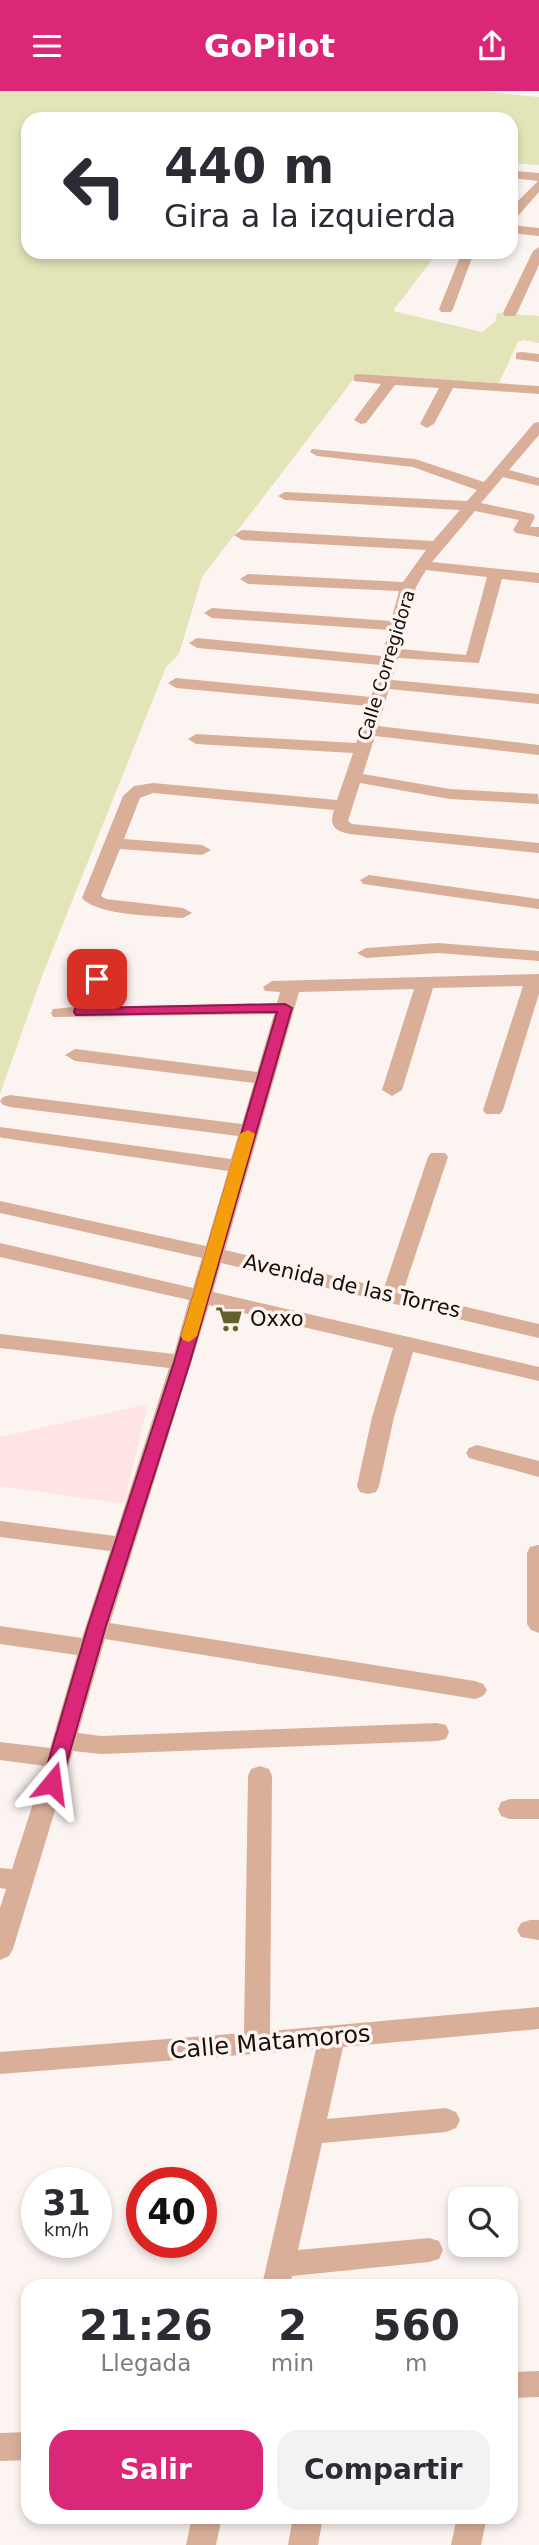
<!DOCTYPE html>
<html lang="es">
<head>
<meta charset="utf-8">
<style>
  :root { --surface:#fff; --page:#f2f2f3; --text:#2b2b33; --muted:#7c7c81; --accent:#db2777 }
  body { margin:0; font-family:"DejaVu Sans",sans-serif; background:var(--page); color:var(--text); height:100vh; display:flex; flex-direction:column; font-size:26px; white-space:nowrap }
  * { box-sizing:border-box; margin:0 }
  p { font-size:23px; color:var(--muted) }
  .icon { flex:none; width:38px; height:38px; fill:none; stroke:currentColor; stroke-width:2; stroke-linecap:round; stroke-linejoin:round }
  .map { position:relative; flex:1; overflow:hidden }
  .panel { position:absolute; left:21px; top:2188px; width:497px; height:245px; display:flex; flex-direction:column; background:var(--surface); border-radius:21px; box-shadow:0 4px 10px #0003 }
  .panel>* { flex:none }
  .banner { position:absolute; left:21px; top:21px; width:497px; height:147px; border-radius:21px; box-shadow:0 4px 10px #0003; background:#fff; color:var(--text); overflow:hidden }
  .tools { position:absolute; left:448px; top:2096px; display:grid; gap:14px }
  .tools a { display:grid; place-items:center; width:70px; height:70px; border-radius:14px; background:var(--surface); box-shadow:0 4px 10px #0003; font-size:35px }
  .speed { position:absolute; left:21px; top:2076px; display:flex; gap:14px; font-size:35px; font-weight:700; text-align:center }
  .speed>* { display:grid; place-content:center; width:91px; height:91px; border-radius:50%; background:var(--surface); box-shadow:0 4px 10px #0003; line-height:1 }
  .speed small { font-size:18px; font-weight:400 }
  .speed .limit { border:10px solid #d22; background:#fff; color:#111 }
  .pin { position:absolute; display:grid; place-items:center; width:60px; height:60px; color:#fff; margin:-30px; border-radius:14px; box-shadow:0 4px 10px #0006 }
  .me { position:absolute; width:77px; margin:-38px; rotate:16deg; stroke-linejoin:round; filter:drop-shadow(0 0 5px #0008) }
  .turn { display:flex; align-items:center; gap:24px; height:147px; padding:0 28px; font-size:32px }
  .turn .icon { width:91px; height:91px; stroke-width:2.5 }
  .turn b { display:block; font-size:49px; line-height:60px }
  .eta { display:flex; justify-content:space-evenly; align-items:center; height:119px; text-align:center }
  .eta b { font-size:42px; font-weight:700; line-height:49px }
  .cta { display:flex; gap:14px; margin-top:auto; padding:14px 28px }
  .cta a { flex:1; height:80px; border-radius:21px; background:var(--accent); color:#fff; font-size:28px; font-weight:700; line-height:80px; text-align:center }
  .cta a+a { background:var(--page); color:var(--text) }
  header { display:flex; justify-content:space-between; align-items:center; height:91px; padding:0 28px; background:var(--accent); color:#fff; font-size:32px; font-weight:700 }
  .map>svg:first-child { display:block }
  .education { fill:#ffe4e4 }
  .green { fill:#e3e5b9 }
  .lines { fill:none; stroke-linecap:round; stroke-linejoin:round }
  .minor { fill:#d9af9a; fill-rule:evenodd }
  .route { fill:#db2777; stroke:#8e194d; stroke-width:2 }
  .slow { fill:#f59e0b }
  .labels { text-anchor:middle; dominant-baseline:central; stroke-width:7; stroke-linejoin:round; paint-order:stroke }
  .far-street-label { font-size:18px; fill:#180d07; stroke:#fbf4f0 }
  .street-label { font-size:21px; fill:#180d07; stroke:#fbf4f0 }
  .poi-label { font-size:21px; fill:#180d07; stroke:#fbf4f0; text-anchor:start }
  .near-street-label { font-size:24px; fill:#180d07; stroke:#fbf4f0 }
</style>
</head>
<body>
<header><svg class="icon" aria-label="menu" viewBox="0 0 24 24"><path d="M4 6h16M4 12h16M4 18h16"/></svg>GoPilot<svg class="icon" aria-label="share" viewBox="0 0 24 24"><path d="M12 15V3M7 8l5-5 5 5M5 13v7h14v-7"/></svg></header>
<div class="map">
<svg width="539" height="2454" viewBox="0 0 539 2454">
  <rect width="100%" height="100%" fill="#fbf4f0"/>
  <polygon class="education" points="148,1313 124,1413 0,1395 0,1346"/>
  <polygon class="green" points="0,0 478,0 539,6 539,74 511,72 511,28 28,28 28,161 438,161 393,220 482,241 495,231 497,222 539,225 539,252 524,249 518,251 499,292 356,285 202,486 179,563 166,576 42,885 0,1003"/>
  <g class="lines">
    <g class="minor">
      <polygon points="515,80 539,82 539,101 517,126 513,127 511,117 538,90 511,87 511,81"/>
      <polygon points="511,134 539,137 539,145 511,142"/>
      <polygon points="539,156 539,174 517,222 515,225 505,225 503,222 533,160"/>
      <polygon points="462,161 474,161 453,218 451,221 441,221 439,218"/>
      <polygon points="521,261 539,263 539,271 516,268 516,262"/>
      <polygon points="359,283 539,295 539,303 453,297 434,333 427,337 420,333 439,297 395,294 366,332 361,333 354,329 381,293 354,290 354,284"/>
      <path d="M539 331V344L509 379 539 387V395L503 386 481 412 533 423 535 426 530 436H539V446L516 442 513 439 519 429 475 420 432 471 539 482V492L502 488 479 572 398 567 392 589 539 603V613L389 598 378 635 539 654V664L375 645 363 683 450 698 538 703 539 713 450 708 360 692 348 730 352 733 539 752V762L349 743C334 739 329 735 334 719L153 702 140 707 124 748 202 754 211 759 202 764 120 758 101 805 106 808 183 817 192 822 183 827C159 825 97 825 82 807L123 705 134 695 153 692 337 709 353 662 196 653 188 648 196 643 356 652 368 615 176 597 168 592 176 587 371 606 380 574 197 557 189 552 197 547 382 565 389 539 212 527 204 522 212 517 391 530 399 500 248 493 240 488 248 483 403 491 426 459 242 449 234 444 242 439 433 450 460 419 285 409 278 405 285 401 467 410 477 399 413 376 317 365 310 361 312 358 415 368 484 391 534 332ZM426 479 487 486 466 564 400 558 416 496Z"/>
      <polygon points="369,784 539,808 539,818 363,793 360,789"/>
      <polygon points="438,852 539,860 539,870 438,862 366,867 357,862 366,857"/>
      <polygon points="97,882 106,888 93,916 277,912 280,901 265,900 263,896 272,890 539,883 539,903 503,1019 500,1023 486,1023 483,1019 523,895 433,897 402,999 392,1005 382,999 414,898 299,901 225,1159 384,1197 428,1066 431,1062 445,1062 448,1066 403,1201 539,1233 539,1247 221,1172 213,1201 539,1276 539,1290 413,1261 394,1326 379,1395 376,1401 368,1403 360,1401 357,1395 372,1326 393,1257 209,1214 110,1532 475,1590 483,1593 487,1599 483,1605 475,1608 105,1548 78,1642 101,1645 437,1632 446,1634 449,1641 446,1648 437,1650 101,1663 73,1660 13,1858 9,1865 0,1869 0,1817 6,1798 0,1797 0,1777 12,1778 45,1675 0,1669 0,1651 50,1657 77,1564 0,1553 0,1535 82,1547 110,1460 0,1446 0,1430 115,1445 169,1277 0,1257 0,1243 174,1263 189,1209 0,1166 0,1152 193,1197 202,1167 0,1122 0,1110 206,1155 228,1080 3,1047 0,1046 0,1036 231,1068 238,1045 10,1016 3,1014 0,1010 3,1006 10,1004 242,1033 254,992 75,970 65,964 75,958 257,981 274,923 53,926 51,922 53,918 74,916 88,888"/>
      <polygon points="477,1354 539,1370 539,1386 469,1367 466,1362 469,1357"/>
      <polygon points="538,1454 539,1454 539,1542 531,1539 527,1533 527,1462 530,1456"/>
      <polygon points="260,1675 269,1678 272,1685 270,1940 539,1916 539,1938 343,1956 327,2028 446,2017 456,2021 460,2029 456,2037 446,2041 322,2052 298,2159 429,2147 439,2150 443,2159 439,2168 429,2171 292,2185 290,2194 262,2194 316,1958 0,1983 0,1961 244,1942 248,1685 251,1678"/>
      <polygon points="510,1708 539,1708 539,1728 510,1728 501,1725 498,1718 501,1711"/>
      <polygon points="530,1829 539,1829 539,1849 521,1846 517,1839 521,1832"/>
      <polygon points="539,2280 539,2306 511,2307 511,2281"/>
      <polygon points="28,2341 28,2369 0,2370 0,2342"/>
      <polygon points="192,2426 222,2426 216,2454 186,2454"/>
      <polygon points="293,2426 323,2426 318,2454 288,2454"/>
      <polygon points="457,2426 487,2426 481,2454 451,2454"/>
    </g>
  </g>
  <polygon class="route" points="97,884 104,888 89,917 285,913 292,917 190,1271 105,1538 61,1692 58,1698 52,1700 45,1698 42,1692 87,1538 174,1271 277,921 76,924 74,921 80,903 92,885"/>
  <polygon class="slow" points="248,1039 255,1043 197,1245 189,1251 183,1249 181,1245 240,1043"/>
  <defs>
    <symbol id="supermarket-bare" viewBox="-9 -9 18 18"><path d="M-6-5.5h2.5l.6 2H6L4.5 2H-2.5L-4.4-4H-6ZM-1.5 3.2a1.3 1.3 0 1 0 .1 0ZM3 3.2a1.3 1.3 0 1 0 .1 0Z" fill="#61612d" stroke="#fbf4f0" stroke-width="2.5" paint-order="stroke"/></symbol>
  </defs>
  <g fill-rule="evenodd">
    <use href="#supermarket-bare" x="210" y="1209" width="38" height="38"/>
  </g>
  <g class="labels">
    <g class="far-street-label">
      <text transform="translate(386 574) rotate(-73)">Calle Corregidora</text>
    </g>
    <g class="street-label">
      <text transform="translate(352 1195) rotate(13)">Avenida de las Torres</text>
    </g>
    <g class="poi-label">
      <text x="250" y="1228">Oxxo</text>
    </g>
    <g class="near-street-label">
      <text transform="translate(270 1951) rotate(-5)">Calle Matamoros</text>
    </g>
  </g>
</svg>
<div class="tools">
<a><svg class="icon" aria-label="search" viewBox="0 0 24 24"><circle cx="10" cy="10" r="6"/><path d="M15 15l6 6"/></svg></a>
</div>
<div class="speed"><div>31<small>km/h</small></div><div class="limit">40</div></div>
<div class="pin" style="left:97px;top:888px;background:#d93025"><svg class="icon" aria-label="arrive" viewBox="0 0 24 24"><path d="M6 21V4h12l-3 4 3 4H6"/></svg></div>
<svg class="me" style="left:52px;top:1692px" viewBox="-20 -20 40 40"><path d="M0-17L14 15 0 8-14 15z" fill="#db2777" stroke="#fff" stroke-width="4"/></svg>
<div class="banner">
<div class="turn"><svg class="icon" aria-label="left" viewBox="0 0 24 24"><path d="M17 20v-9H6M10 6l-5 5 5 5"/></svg><div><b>440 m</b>Gira a la izquierda</div></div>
</div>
<section class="panel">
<div class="eta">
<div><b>21:26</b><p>Llegada</p></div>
<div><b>2</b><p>min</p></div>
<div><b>560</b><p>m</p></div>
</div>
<div class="cta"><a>Salir</a><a>Compartir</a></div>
</section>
</div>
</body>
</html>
